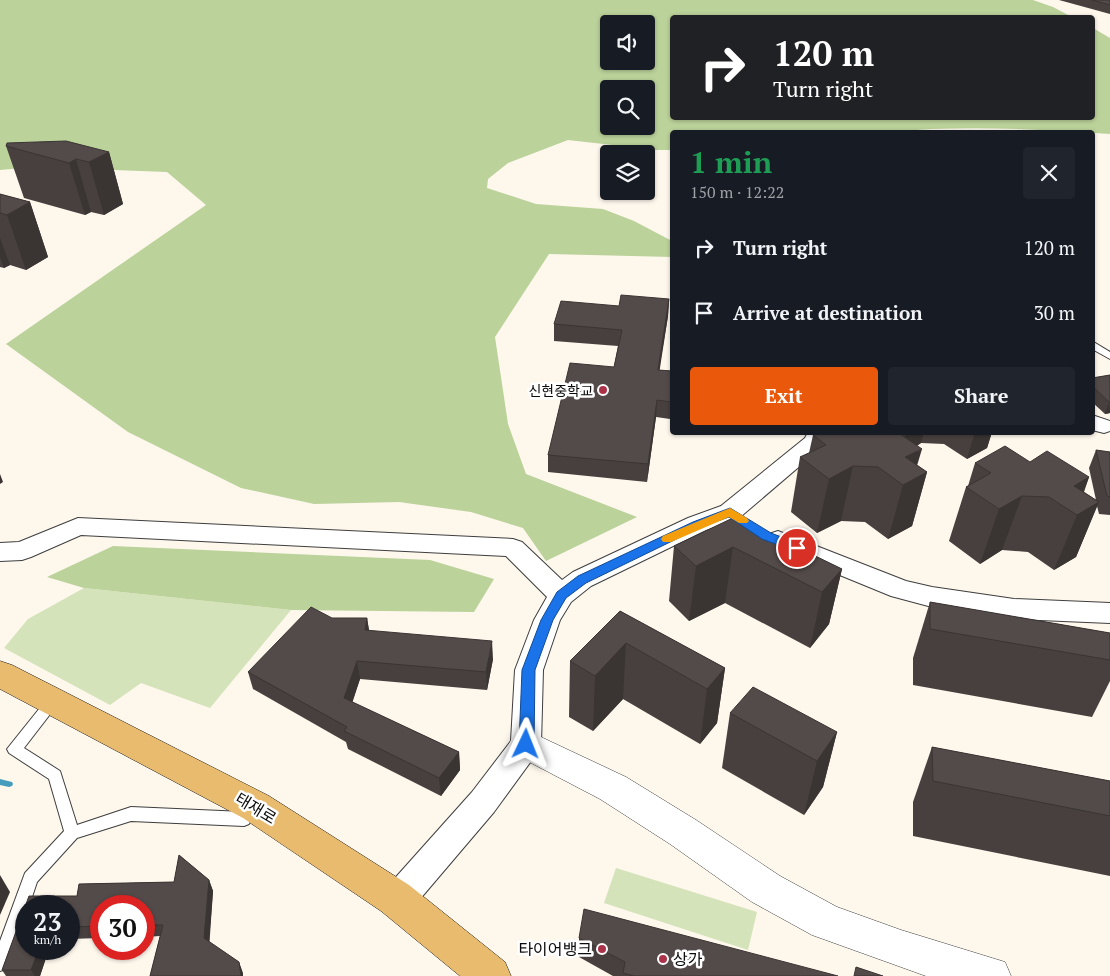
<!DOCTYPE html>
<html lang="en">
<head>
<meta charset="utf-8">
<style>
  :root { --surface:#171b24; --page:#20242c; --text:#f1f3f6; --muted:#9ea1a6; --accent:#ea580c }
  body { margin:0; font-family:"PT Serif","Noto Sans KR",serif; background:var(--page); color:var(--text); height:100vh; display:flex; flex-direction:column; font-size:19px; white-space:nowrap }
  * { box-sizing:border-box; margin:0 }
  p { font-size:16px; color:var(--muted) }
  .icon { flex:none; width:28px; height:28px; fill:none; stroke:currentColor; stroke-width:2; stroke-linecap:round; stroke-linejoin:round }
  .map { position:relative; flex:1; overflow:hidden }
  .sheet { position:absolute; left:670px; top:130px; width:425px; height:305px; display:flex; flex-direction:column; background:var(--surface); border-radius:5px; box-shadow:0 1px 4px #0004 }
  .sheet>* { flex:none }
  .banner { position:absolute; left:670px; top:15px; width:425px; height:105px; border-radius:5px; box-shadow:0 1px 4px #0004; background:#202124; color:#fff; overflow:hidden }
  .tools { position:absolute; left:600px; top:15px; display:grid; gap:10px }
  .tools a { display:grid; place-items:center; width:55px; height:55px; border-radius:5px; background:var(--surface); box-shadow:0 1px 4px #0004; font-size:25px }
  .speed { position:absolute; left:15px; top:895px; display:flex; gap:10px; font-size:25px; font-weight:700; text-align:center }
  .speed>* { display:grid; place-content:center; width:65px; height:65px; border-radius:50%; background:var(--surface); box-shadow:0 1px 4px #0004; line-height:1 }
  .speed small { font-size:12px; font-weight:400 }
  .speed .limit { border:8px solid #d22; background:#fff; color:#111 }
  .pin { position:absolute; display:grid; place-items:center; width:42px; height:42px; color:#fff; margin:-21px; border:2px solid #fff; border-radius:50%; box-shadow:0 1px 5px #0007 }
  .me { position:absolute; width:55px; margin:-28px; rotate:2deg; stroke-linejoin:round; filter:drop-shadow(0 0 4px #0008) }
  .turn { display:flex; align-items:center; gap:18px; height:105px; padding:0 20px; font-size:22px }
  .turn .icon { width:65px; height:65px; stroke-width:2.5 }
  .turn b { display:block; font-size:35px; line-height:42px }
  .round { display:grid; place-items:center; flex:none; width:52px; height:52px; border-radius:5px; background:var(--page) }
  .overview { display:flex; align-items:center; justify-content:space-between; height:85px; padding:0 20px }
  h1 { font-size:30px; font-weight:700; line-height:38px; color:#1e9e55 }
  .button { display:flex; gap:10px; margin-top:auto; padding:10px 20px }
  .button a { flex:1; height:58px; border-radius:5px; background:var(--accent); color:#fff; font-size:20px; font-weight:700; line-height:58px; text-align:center }
  .button a+a { background:var(--page); color:var(--text) }
  ul { padding:0; list-style:none }
  li { display:flex; align-items:center; gap:15px; height:65px; padding:0 20px }
  li div { flex:1 }
  li b { display:block; font-size:19px }
  li em { font-style:normal }
  .map>svg:first-child { display:block }
  .green { fill:#d4e3b9 }
  .forest { fill:#bbd29a; fill-rule:evenodd }
  .lines { fill:none; stroke-linecap:round; stroke-linejoin:round }
  .stream { fill:#459dbd; fill-rule:evenodd }
  .service-casing { stroke:#3e3e3e; stroke-width:2 }
  .minor-casing { stroke:#3e3e3e; stroke-width:2 }
  .tertiary-casing { stroke:#3e3e3e; stroke-width:1 }
  .primary-casing { stroke:#1c1c1c; stroke-width:1 }
  .service { fill:#fff; fill-rule:evenodd }
  .minor { fill:#fff; fill-rule:evenodd }
  .tertiary { fill:#fff; fill-rule:evenodd }
  .primary { fill:#e9bb6f; fill-rule:evenodd }
  .wall { fill:#47403f }
  .shaded-wall { fill:#3a3433 }
  .building { fill:#534b49; stroke:#3a3433 }
  .route { fill:#1a73e8; stroke:#114b97 }
  .slow { fill:#f59e0b }
  .poi-dot { fill:#ab3349; stroke:#fff; stroke-width:2 }
  .labels { text-anchor:middle; dominant-baseline:central; stroke-width:5; stroke-linejoin:round; paint-order:stroke }
  .poi-label { font-size:14px; fill:#0b0b0b; stroke:#fff; text-anchor:end }
  .near-street-label { font-size:16px; fill:#0b0b0b; stroke:#fff }
  .near-poi-label { font-size:16px; fill:#0b0b0b; stroke:#fff; text-anchor:end }
</style>
</head>
<body>
<div class="map">
<svg width="1110" height="976" viewBox="0 0 1110 976">
  <rect width="100%" height="100%" fill="#fdf7ec"/>
  <g class="green">
    <polygon points="84,588 291,610 210,708 141,683 110,705 4,648 28,619"/>
    <polygon points="616,868 757,912 748,950 604,903"/>
  </g>
  <g class="forest">
    <path d="M0 0H1033L1053 7 1072 17 672 18V118H1092L1093 28 1110 38V134C1037 129 963 125 890 132H672V150H656L568 140 508 163 488 179 487 188 536 204 603 209 634 221 672 241V257L549 254 495 337 508 424 526 474 637 517 546 561 523 528 471 512 399 502 314 504 241 488 128 432 6 344 206 205 167 172 34 167 0 170ZM609 24H646V61H609ZM609 89H646V126H609Z"/>
    <polygon points="113,546 430,560 494,579 474,612 291,610 84,588 47,577"/>
  </g>
  <g class="lines">
    <polygon class="stream" points="0,779 12,782 13,784 12,786 9,787 0,785"/>
    <defs>
      <g id="service">
        <polygon points="1092,341 1110,352 1110,359 1092,349"/>
        <polygon points="44,707 49,709 51,713 24,748 60,771 77,825 131,807 244,812 249,814 251,819 249,824 244,826 131,821 77,838 37,882 29,906 26,906 26,913 8,963 6,969 0,971 0,941 25,873 64,831 49,779 9,753 7,749 39,709"/>
      </g>
      <g id="minor">
        <polygon points="1092,415 1110,421 1110,431 1104,433 1092,430"/>
        <polygon points="808,432 831,432 821,448 739,518 706,530 591,586 571,602 560,620 543,670 541,744 537,753 494,812 420,899 408,903 396,899 391,888 396,877 472,792 511,741 515,670 534,620 547,597 506,556 81,535 31,557 22,560 0,561 0,543 19,542 78,518 513,539 522,542 562,580 573,572 688,518 721,506 805,438"/>
        <polygon points="778,531 906,581 932,587 1014,599 1110,603 1110,623 1014,619 932,607 891,596 769,546 766,540 769,534"/>
      </g>
      <polygon id="tertiary" points="526,730 626,777 696,820 780,876 837,907 901,930 1005,962 1011,976 926,976 812,935 752,902 670,844 600,799 514,754 509,744 514,734"/>
      <polygon id="primary" points="0,661 12,665 269,796 409,885 505,962 511,976 460,976 381,911 243,818 0,689"/>
    </defs>
    <use href="#service" class="service-casing"/>
    <use href="#minor" class="minor-casing"/>
    <use href="#tertiary" class="tertiary-casing"/>
    <use href="#primary" class="primary-casing"/>
    <use href="#service" class="service"/>
    <use href="#minor" class="minor"/>
    <use href="#tertiary" class="tertiary"/>
    <use href="#primary" class="primary"/>
  </g>
  <g class="wall">
    <polygon points="1059,0 1110,0 1110,14"/>
    <polygon points="6,146 109,152 123,204 104,215 91,212 85,215 24,198"/>
    <polygon points="0,194 30,202 48,257 26,270 10,265 4,268 0,267"/>
    <polygon points="669,299 668,316 659,370 672,371 672,413 671,413 670,419 656,417 647,482 548,472 548,455 614,367 618,346 554,341 554,324 619,306"/>
    <polygon points="1110,375 1110,413 1105,414 1092,402 1092,378"/>
    <polygon points="868,432 992,432 987,448 967,459 944,444 921,443 917,446 917,465 927,472 912,526 888,539 865,522 841,521 817,533 791,512 800,457 809,453 813,435 866,434"/>
    <polygon points="1096,450 1110,452 1110,515 1099,514 1097,506 1076,557 1054,570 1028,552 1002,550 980,564 949,541 966,487 968,486 975,463 1030,462 1089,477 1084,492 1096,500 1089,468"/>
    <polygon points="735,517 842,569 829,624 810,648 725,603 689,621 669,601 674,546"/>
    <polygon points="930,602 1110,633 1110,681 1092,717 913,685 913,658"/>
    <polygon points="620,611 725,668 717,723 700,744 623,699 593,731 569,717 570,661"/>
    <polygon points="332,618 367,618 369,631 493,659 487,690 360,679 352,702 459,752 460,770 441,796 348,749 346,742 253,689 248,672"/>
    <polygon points="730,713 837,732 823,787 804,815 722,768"/>
    <polygon points="932,747 1110,781 1110,876 913,836 913,802"/>
    <polygon points="179,855 209,880 213,891 209,942 239,962 243,976 150,976 160,936 144,937 144,906 101,906 101,938 69,939 69,906 26,906 26,949 49,949 40,976 6,976 2,970 29,896 77,896 79,884 174,882"/>
    <polygon points="579,938 838,976 613,976 579,957"/>
  </g>
  <g class="shaded-wall">
    <polygon points="109,152 123,204 104,215 89,162"/>
    <polygon points="76,159 91,212 85,215 69,163"/>
    <polygon points="30,202 48,257 26,270 7,215"/>
    <polygon points="0,238 10,265 4,268 0,257"/>
    <polygon points="669,299 668,316 657,387 658,370"/>
    <polygon points="657,400 656,417 647,482 648,464"/>
    <polygon points="1109,402 1110,413 1105,414"/>
    <polygon points="906,432 924,432 921,443 901,454"/>
    <polygon points="975,432 992,432 987,448 967,459"/>
    <polygon points="922,449 913,479 927,472 912,526 888,539 903,485 905,457"/>
    <polygon points="853,466 841,521 817,533 829,479"/>
    <polygon points="0,474 3,482 0,484"/>
    <polygon points="1089,477 1075,514 1074,486"/>
    <polygon points="1022,496 1002,550 980,564 999,509"/>
    <polygon points="1099,502 1076,557 1054,570 1077,515"/>
    <polygon points="733,547 725,603 689,621 696,566"/>
    <polygon points="842,569 829,624 810,648 822,592"/>
    <polygon points="367,618 370,636 365,630"/>
    <polygon points="492,641 493,659 487,690 486,672"/>
    <polygon points="626,643 623,699 593,731 595,676"/>
    <polygon points="357,661 360,679 348,716 344,698"/>
    <polygon points="725,668 717,723 700,744 707,689"/>
    <polygon points="837,732 823,787 804,815 817,761"/>
    <polygon points="459,752 460,770 441,796 439,778"/>
    <polygon points="0,875 10,892 0,915"/>
    <polygon points="209,880 213,891 209,949 204,938"/>
    <polygon points="39,949 49,949 40,976 35,976 31,970"/>
    <polygon points="239,962 243,973 243,976 241,976"/>
  </g>
  <g class="building">
    <polygon points="1092,0 1110,0 1110,5"/>
    <polygon points="66,141 109,152 89,162 76,159 69,163 6,146 7,143"/>
    <polygon points="0,194 30,202 7,215 0,213"/>
    <polygon points="621,295 669,299 658,370 672,371 672,396 671,402 657,400 648,464 548,455 570,363 614,367 622,330 554,324 561,301 619,306"/>
    <polygon points="1110,375 1110,402 1109,402 1092,386 1092,378"/>
    <polygon points="818,432 864,432 866,434 868,432 897,432 922,449 905,457 927,472 903,485 878,467 853,466 829,479 800,457 826,445 813,435"/>
    <polygon points="1005,446 1030,462 1047,451 1089,477 1074,486 1099,502 1077,515 1049,497 1022,496 999,509 966,487 991,473 975,463"/>
    <polygon points="1096,450 1110,452 1110,497 1107,496"/>
    <polygon points="735,517 842,569 822,592 733,547 696,566 674,546"/>
    <polygon points="930,602 1110,633 1110,660 930,629"/>
    <polygon points="311,607 332,618 367,618 365,630 492,641 486,672 357,661 344,698 459,752 439,778 344,731 347,727 248,672"/>
    <polygon points="620,611 725,668 707,689 626,643 595,676 570,661"/>
    <polygon points="753,687 837,732 817,761 730,713"/>
    <polygon points="932,747 1110,781 1110,816 933,781"/>
    <polygon points="179,855 209,880 204,938 239,962 241,976 150,976 163,925 144,925 144,906 101,906 101,926 69,927 69,906 26,906 26,949 39,949 31,970 2,970 29,896 77,896 79,884 174,882"/>
    <polygon points="584,909 838,976 634,976 623,973 625,962 579,938"/>
    <polygon points="856,967 883,976 854,976"/>
  </g>
  <polygon class="route" points="730,508 771,533 802,545 803,548 797,552 762,539 729,517 701,527 586,583 566,598 553,620 535,670 534,744 531,748 526,750 521,748 519,744 522,670 541,620 557,592 578,576 693,522"/>
  <polygon class="slow" points="730,508 747,518 749,521 747,523 739,523 729,517 671,542 663,542 661,539 663,536"/>
  <g class="poi-dot">
    <circle cx="603" cy="390" r="5"/>
    <circle cx="602" cy="949" r="5"/>
    <circle cx="663" cy="959" r="5"/>
  </g>
  <g class="labels">
    <g class="poi-label">
      <text x="593" y="390">신현중학교</text>
    </g>
    <g class="near-street-label">
      <text transform="translate(256 808) rotate(31)">태재로</text>
    </g>
    <g class="near-poi-label">
      <text x="592" y="949">타이어뱅크</text>
      <text x="673" y="959" text-anchor="start">상가</text>
    </g>
  </g>
</svg>
<div class="tools">
<a><svg class="icon" aria-label="sound" viewBox="0 0 24 24"><path d="M4 9h4l5-4v14l-5-4H4zM17 9q2 3 0 6"/></svg></a>
<a><svg class="icon" aria-label="search" viewBox="0 0 24 24"><circle cx="10" cy="10" r="6"/><path d="M15 15l6 6"/></svg></a>
<a><svg class="icon" aria-label="layers" viewBox="0 0 24 24"><path d="M12 4l9 5-9 5-9-5zM3 14l9 5 9-5"/></svg></a>
</div>
<div class="speed"><div>23<small>km/h</small></div><div class="limit">30</div></div>
<div class="pin" style="left:797px;top:548px;background:#d93025"><svg class="icon" aria-label="arrive" viewBox="0 0 24 24"><path d="M6 21V4h12l-3 4 3 4H6"/></svg></div>
<svg class="me" style="left:526px;top:744px" viewBox="-20 -20 40 40"><path d="M0-17L14 15 0 8-14 15z" fill="#1a73e8" stroke="#fff" stroke-width="4"/></svg>
<div class="banner">
<div class="turn"><svg class="icon" aria-label="right" viewBox="0 0 24 24"><path d="M7 20v-9h11M14 6l5 5-5 5"/></svg><div><b>120 m</b>Turn right</div></div>
</div>
<section class="sheet">
<div class="overview"><div><h1>1 min</h1><p>150 m · 12:22</p></div><a class="round"><svg class="icon" aria-label="close" viewBox="0 0 24 24"><path d="M6 6l12 12M18 6L6 18"/></svg></a></div>
<ul>
<li><svg class="icon" aria-label="right" viewBox="0 0 24 24"><path d="M7 20v-9h11M14 6l5 5-5 5"/></svg><div><b>Turn right</b></div><em>120 m</em></li>
<li><svg class="icon" aria-label="arrive" viewBox="0 0 24 24"><path d="M6 21V4h12l-3 4 3 4H6"/></svg><div><b>Arrive at destination</b></div><em>30 m</em></li>
</ul>
<div class="button"><a>Exit</a><a>Share</a></div>
</section>
</div>
</body>
</html>
